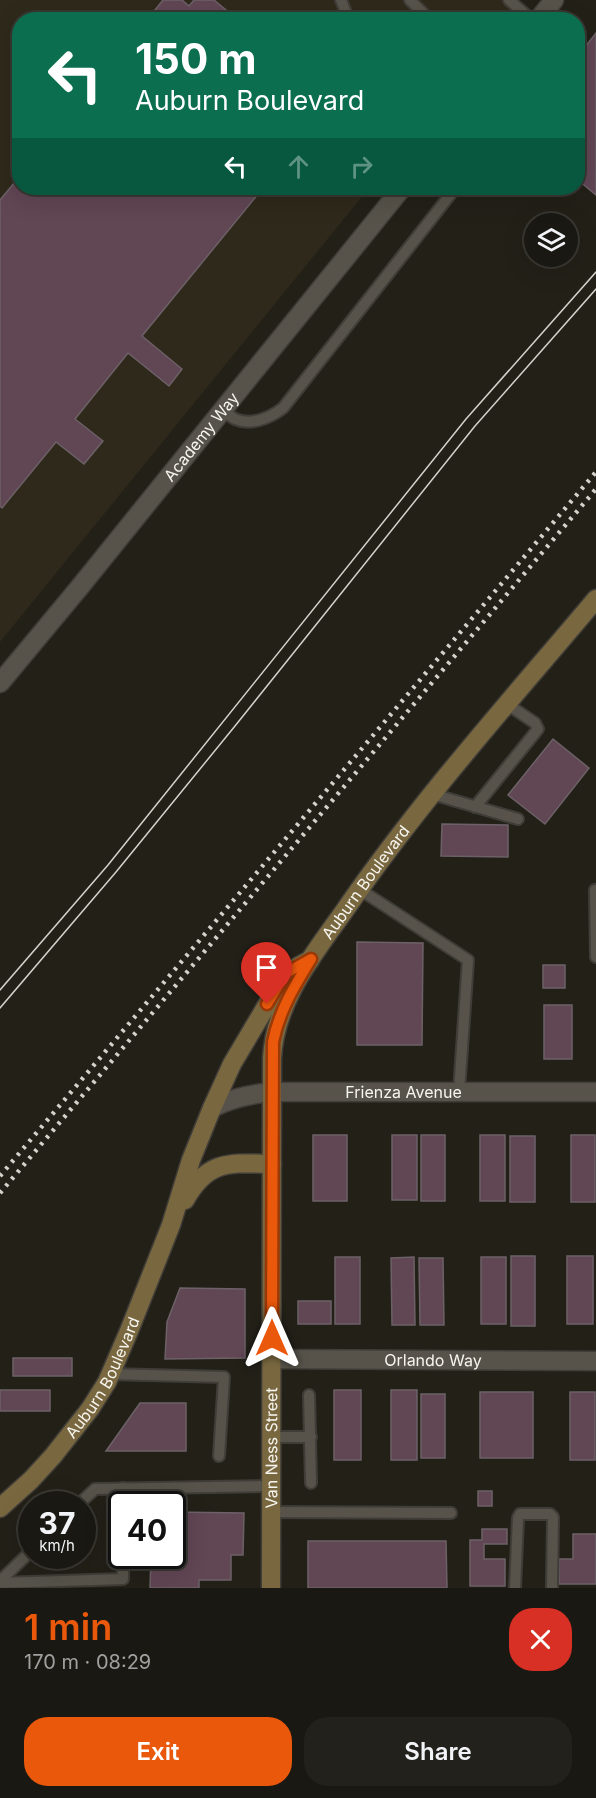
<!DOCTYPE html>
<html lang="en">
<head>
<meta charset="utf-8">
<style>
  :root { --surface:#1a1812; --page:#23211b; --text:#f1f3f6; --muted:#9fa09f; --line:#383732; --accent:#ea580c }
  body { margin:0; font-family:Inter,sans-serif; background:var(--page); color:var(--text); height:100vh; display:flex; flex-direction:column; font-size:22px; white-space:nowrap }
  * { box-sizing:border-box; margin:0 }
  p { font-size:20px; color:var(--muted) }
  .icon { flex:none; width:33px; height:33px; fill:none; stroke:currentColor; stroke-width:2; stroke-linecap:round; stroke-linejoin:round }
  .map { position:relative; height:1588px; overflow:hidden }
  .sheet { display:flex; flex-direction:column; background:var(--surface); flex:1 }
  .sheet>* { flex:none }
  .hud { position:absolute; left:12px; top:12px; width:573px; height:183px; border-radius:24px; box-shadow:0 6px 24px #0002,0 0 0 2px var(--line); background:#0b6e4f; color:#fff; overflow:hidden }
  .buttons { position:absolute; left:524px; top:213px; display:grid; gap:12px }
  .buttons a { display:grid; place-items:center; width:54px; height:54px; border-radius:50%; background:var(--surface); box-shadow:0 6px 24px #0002,0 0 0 2px var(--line); font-size:30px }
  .speed { position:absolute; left:18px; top:1491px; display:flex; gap:12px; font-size:30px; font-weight:700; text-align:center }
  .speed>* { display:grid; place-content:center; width:78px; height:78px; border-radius:50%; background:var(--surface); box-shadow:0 6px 24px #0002,0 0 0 2px var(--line); line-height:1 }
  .speed small { font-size:15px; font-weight:400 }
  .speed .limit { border:3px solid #111; border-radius:9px; background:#fff; color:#111 }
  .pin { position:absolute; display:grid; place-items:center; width:51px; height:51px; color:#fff; margin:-62px -26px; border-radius:50% 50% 50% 0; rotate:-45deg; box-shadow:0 0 6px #0007 }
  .pin .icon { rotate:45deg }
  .me { position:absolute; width:66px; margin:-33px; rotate:0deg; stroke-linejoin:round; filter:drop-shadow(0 0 4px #0008) }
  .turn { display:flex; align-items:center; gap:21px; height:126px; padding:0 24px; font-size:27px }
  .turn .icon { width:78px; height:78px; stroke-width:2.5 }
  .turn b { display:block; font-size:42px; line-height:51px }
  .lanes { display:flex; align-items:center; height:57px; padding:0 24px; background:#0003; justify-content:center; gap:30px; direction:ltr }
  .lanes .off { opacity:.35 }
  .round { display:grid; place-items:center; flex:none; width:63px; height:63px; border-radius:24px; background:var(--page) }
  .headline { display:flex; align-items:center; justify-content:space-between; height:102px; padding:0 24px }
  h1 { font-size:36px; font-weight:600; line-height:45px; color:var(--accent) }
  .action { display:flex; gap:12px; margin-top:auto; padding:12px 24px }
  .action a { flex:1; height:69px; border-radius:24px; background:var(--accent); color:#fff; font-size:24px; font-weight:600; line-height:69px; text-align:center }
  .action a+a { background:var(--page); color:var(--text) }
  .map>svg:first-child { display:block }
  .built { fill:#2f291b }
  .building { fill:#614654; stroke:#6c6167; stroke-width:1.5 }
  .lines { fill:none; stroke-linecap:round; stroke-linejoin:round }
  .lane-casing { stroke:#403d38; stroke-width:14 }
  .street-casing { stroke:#403d38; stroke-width:21 }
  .secondary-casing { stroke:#403d38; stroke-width:21 }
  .lane { stroke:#57534a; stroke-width:10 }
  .street { stroke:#57534a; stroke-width:18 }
  .secondary { stroke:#79683f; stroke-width:18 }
  .tram { stroke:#d4d2cb; stroke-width:1.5 }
  .rail { stroke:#d4d2cb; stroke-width:4.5; stroke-dasharray:3 6; stroke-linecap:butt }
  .route-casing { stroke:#983908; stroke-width:15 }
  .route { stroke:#ea580c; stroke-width:10 }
  .labels { text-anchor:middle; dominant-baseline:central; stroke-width:5; stroke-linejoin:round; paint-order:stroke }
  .street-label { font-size:16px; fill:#f7f5ef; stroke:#1a160f }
</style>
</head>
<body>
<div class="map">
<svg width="596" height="1588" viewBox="0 0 596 1588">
  <rect width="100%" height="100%" fill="#232018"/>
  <polygon class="built" points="0,0 520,0 505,20 20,20 20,188 369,188 0,642"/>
  <g class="building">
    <polygon points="163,0 182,0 189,6 194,0 214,0 238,20 147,20"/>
    <polygon points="596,33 596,195 578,180 578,56"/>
    <polygon points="20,176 20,188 263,188 142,336 182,369 169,386 128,353 75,419 103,441 84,464 56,442 2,508 0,506 0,200"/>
    <polygon points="553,739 589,768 545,824 508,795"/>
    <polygon points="442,824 508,825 508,857 441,856"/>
    <polygon points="357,942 423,943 422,1045 357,1045"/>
    <rect x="543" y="965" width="22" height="23"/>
    <rect x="544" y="1005" width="28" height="54"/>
    <rect x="313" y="1135" width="34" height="66"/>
    <rect x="392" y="1135" width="25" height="65"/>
    <rect x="421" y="1135" width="24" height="66"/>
    <rect x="480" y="1135" width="25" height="66"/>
    <rect x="571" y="1135" width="24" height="67"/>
    <rect x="510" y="1136" width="25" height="66"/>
    <rect x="511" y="1256" width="24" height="70"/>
    <rect x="567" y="1256" width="26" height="68"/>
    <rect x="335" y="1257" width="25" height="67"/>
    <polygon points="414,1257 415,1325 392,1325 391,1258"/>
    <rect x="481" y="1257" width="25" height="67"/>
    <polygon points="419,1258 443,1258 444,1325 420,1325"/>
    <polygon points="180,1288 245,1289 245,1358 165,1359 167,1322"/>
    <rect x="298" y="1301" width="33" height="23"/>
    <rect x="13" y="1358" width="59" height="18"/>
    <rect x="0" y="1390" width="50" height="21"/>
    <rect x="334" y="1390" width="27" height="70"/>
    <rect x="391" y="1390" width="26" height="70"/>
    <rect x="480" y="1392" width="53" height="66"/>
    <rect x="570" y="1392" width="25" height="68"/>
    <rect x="421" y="1394" width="24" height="64"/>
    <polygon points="140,1403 186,1403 186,1451 106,1451"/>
    <rect x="478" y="1491" width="14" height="15"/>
    <polygon points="172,1512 244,1513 243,1555 231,1555 231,1580 199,1580 199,1588 150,1588 151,1556 172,1556"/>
    <polygon points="482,1529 507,1529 507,1544 484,1544 484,1559 505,1559 505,1586 470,1586 470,1540 482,1540"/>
    <polygon points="573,1534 596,1534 596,1584 559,1584 559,1559 573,1559"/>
    <polygon points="308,1541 446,1541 447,1588 308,1588"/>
  </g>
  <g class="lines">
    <defs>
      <g id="lane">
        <polyline points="341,0 349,20"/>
        <polyline points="410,0 430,20"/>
        <polyline points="509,0 532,20"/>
        <path d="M222 410C226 413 231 417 235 419 251 426 270 418 283 408L450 195 452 188"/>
        <polyline points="432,794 518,819"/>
        <polyline points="475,807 538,729 535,723 507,704"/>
        <polyline points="359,889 468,960 459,1092"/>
        <polyline points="595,890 596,957"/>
        <polyline points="110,1374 224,1377 219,1456"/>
        <polyline points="309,1395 311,1483"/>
        <polyline points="271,1437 311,1437"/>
        <polyline points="123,1488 123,1504"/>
        <polyline points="79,1504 95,1489 271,1486"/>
        <polyline points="271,1512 451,1513"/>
        <polyline points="0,1581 32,1550"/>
        <polyline points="0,1583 123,1579 123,1556"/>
        <polyline points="515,1588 518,1518 520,1514 550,1514 553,1517 552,1588"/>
      </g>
      <g id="street">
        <polyline points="538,20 554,0"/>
        <path id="s1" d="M0 683 79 588 402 188"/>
        <path id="s2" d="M212 1108C231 1098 250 1094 272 1092H596"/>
        <path id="s3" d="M271 1359 596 1361"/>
      </g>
      <g id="secondary">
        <path d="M185 1200C208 1159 230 1163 272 1164"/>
        <path id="s4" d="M0 1508 31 1480 53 1456 90 1409 107 1382 129 1331 171 1225 191 1160 212 1108 232 1064 286 973 310 960"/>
        <path id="s5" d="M271 1588 272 1058C275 1001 313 955 345 910 421 800 510 701 596 599"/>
      </g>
    </defs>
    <use href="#lane" class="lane-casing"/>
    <use href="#street" class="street-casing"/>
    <use href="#secondary" class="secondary-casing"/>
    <use href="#lane" class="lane"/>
    <use href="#street" class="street"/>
    <use href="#secondary" class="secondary"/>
    <g class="tram">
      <polyline points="0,990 108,865 466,419 596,272"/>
      <polyline points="0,1008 116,872 235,726 475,426 596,289"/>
    </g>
    <g class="rail">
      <polyline points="0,1176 596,472"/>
      <polyline points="0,1193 596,489"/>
    </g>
  </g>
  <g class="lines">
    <defs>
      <path id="route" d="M267 1004 286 973 311 959C295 985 279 1011 273 1042L272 1338"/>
    </defs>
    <use href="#route" class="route-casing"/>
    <use href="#route" class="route"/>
  </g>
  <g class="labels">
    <g class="street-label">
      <text stroke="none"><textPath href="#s1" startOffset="318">Academy Way</textPath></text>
      <text stroke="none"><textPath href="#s5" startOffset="732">Auburn Boulevard</textPath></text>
      <text stroke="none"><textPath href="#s2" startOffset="194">Frienza Avenue</textPath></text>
      <text stroke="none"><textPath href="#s3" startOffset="162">Orlando Way</textPath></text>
      <text stroke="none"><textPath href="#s4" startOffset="168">Auburn Boulevard</textPath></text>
      <text stroke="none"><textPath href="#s5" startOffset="140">Van Ness Street</textPath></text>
    </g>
  </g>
</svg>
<div class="buttons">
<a><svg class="icon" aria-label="layers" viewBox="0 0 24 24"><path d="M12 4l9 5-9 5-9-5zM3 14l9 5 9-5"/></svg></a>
</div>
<div class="speed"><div>37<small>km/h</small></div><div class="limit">40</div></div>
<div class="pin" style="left:267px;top:1004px;background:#d93025"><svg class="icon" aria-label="arrive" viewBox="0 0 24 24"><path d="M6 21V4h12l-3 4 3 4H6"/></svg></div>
<svg class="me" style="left:272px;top:1338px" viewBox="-20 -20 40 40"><path d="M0-17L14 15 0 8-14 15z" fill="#ea580c" stroke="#fff" stroke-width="4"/></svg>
<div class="hud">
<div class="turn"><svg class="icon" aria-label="left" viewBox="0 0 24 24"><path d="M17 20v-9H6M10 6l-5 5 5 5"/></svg><div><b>150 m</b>Auburn Boulevard</div></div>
<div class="lanes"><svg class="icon" aria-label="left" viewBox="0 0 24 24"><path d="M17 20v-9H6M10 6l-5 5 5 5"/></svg><svg class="icon off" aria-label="ahead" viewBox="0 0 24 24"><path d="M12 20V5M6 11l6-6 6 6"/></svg><svg class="icon off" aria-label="right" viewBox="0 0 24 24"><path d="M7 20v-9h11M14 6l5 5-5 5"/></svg></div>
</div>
</div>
<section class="sheet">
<div class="headline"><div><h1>1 min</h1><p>170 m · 08:29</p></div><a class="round" style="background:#d93025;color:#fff"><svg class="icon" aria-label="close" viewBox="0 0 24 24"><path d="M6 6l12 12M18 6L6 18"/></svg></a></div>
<div class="action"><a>Exit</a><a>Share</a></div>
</section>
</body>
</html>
